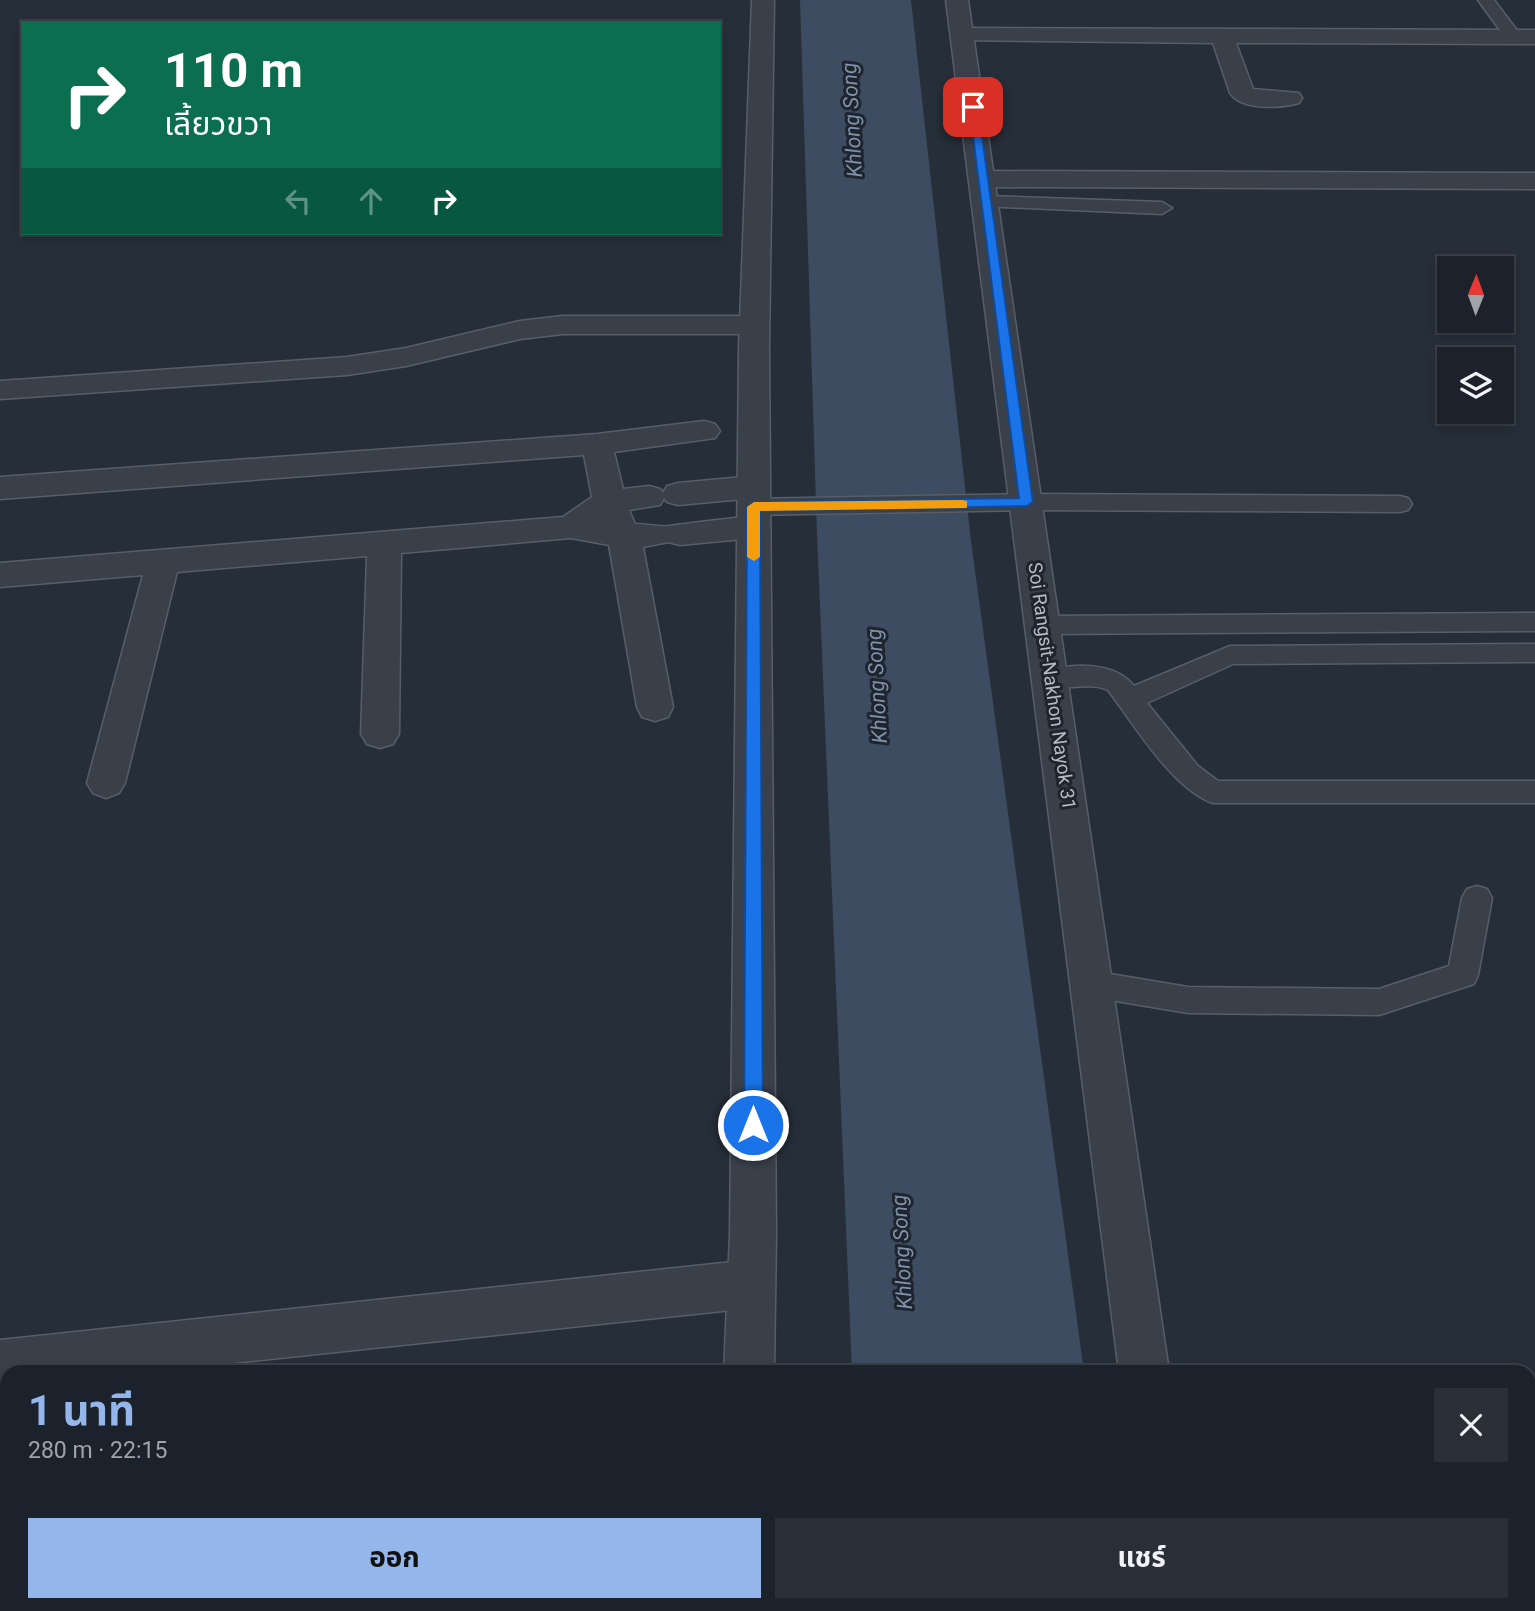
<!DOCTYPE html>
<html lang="th">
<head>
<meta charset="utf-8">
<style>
  :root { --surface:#1c222b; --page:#292f37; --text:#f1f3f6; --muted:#a0a4a9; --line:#3a3f47; --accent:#94b6eb }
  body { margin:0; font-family:Roboto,"Noto Sans Thai",sans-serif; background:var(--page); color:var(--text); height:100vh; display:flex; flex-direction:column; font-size:26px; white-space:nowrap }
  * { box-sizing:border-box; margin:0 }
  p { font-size:23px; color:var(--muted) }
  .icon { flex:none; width:38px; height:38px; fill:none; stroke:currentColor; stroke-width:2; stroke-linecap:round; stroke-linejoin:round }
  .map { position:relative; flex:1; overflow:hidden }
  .panel { position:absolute; left:0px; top:1365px; width:1536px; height:247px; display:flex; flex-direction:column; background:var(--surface); border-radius:21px 21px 0 0; box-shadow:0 4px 10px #0003,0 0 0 2px var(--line) }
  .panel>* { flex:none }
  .hud { position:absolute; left:21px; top:21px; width:700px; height:214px; border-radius:0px; box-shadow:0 4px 10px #0003,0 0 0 2px var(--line); background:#0b6e4f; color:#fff; overflow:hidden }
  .needle { width:46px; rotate:1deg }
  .controls { position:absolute; left:1437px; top:256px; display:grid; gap:14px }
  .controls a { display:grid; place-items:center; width:77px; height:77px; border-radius:0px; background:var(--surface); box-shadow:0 4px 10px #0003,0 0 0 2px var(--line); font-size:35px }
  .pin { position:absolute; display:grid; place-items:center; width:60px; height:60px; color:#fff; margin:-30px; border-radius:14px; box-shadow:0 4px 10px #0006 }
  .me { position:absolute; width:77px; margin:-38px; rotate:0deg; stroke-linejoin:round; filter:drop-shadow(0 0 5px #0008) }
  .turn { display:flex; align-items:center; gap:24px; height:147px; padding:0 28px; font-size:32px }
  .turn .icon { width:91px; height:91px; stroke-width:2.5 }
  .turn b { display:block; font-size:49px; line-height:60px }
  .lanes { display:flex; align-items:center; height:66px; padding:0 28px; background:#0003; justify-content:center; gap:35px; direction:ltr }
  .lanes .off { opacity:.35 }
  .round { display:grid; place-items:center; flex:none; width:74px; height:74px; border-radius:0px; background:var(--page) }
  .summary { display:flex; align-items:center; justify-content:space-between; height:119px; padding:0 28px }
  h1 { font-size:42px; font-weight:700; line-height:52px; color:var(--accent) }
  .cta { display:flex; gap:14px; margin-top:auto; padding:14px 28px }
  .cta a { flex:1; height:80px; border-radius:0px; background:var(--accent); color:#111; font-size:28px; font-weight:700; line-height:80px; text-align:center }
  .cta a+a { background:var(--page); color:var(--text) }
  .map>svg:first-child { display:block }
  .water { fill:#3d4c60 }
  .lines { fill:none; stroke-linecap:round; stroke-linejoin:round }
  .service-casing { stroke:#575e68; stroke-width:3 }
  .minor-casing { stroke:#575e68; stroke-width:3 }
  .tertiary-casing { stroke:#575e68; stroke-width:3 }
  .service { fill:#39404a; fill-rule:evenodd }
  .minor { fill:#39404a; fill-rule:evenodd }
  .tertiary { fill:#39404a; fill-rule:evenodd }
  .route { fill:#1a73e8; stroke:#114b97; stroke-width:2 }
  .slow { fill:#f59e0b }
  .labels { text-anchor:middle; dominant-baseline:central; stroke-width:6; stroke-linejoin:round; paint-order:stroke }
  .street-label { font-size:19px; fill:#b5bbc5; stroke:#1e252f }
  .water-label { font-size:21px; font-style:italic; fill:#8092aa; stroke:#1e252f }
</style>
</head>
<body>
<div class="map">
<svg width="1535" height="1611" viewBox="0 0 1535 1611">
  <rect width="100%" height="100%" fill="#262e39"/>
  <g class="water">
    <polygon points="800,0 911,0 971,541 1084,1372 852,1372 817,534"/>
    <rect x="856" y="1605" width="254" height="6"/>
  </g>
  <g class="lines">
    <defs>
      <g id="service">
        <polygon points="1478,0 1494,0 1522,37 1520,41 1508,41"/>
        <polygon points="986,196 1162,202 1172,208 1162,214 979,206 976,202 979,198"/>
        <polygon points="1027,494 1400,496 1408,498 1412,504 1408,510 1400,512 1027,510 753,515 745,513 741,507 745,501 753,499"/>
        <polygon points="1535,613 1535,631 1044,634 1035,631 1031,625 1035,619 1044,616"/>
        <path d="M1535 644V662L1233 664 1147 703 1198 766 1218 781H1535V803H1213C1173 790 1133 723 1108 690 1087 681 1063 692 1042 686L1038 679 1042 672C1071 663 1114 661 1134 686L1230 646Z"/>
        <polygon points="1477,886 1487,889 1492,898 1478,975 1474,984 1379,1015 1188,1013 1092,997 1081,993 1077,984 1081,975 1092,971 1188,987 1379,989 1449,966 1462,898 1467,889"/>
      </g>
      <g id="minor">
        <path d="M963 28 1535 30V44L1236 43 1253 89 1299 93 1302 98 1299 103C1280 108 1242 111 1230 93L1213 43 955 40 951 35 955 30Z"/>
        <polygon points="983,171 1535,173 1535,189 983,187 974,185 970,179 974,173"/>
        <polygon points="563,316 755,316 765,319 769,325 765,331 755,334 563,334 520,339 406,366 347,375 0,399 0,381 347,357 406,348 520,321"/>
        <path d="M704 421 715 424 720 431 715 438 614 452 623 489 649 486 660 489 663 493 667 486 678 483 754 476 765 480 770 487 765 494 754 498 678 505 667 502 664 498 660 505 629 510 635 524C646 524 660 527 669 526 697 522 725 519 753 516L765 519 769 527 765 535 753 538 680 545 668 542 643 547 673 707 668 717 655 721 642 717 637 707 609 545 571 538 401 553 399 734 393 744 380 748 367 744 361 734 367 556 177 572 125 783 119 793 106 798 93 793 87 783 143 575 0 587V563L563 517 592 497 584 455 0 499V477L597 434Z"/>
        <polygon points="751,1260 768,1267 775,1284 768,1301 751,1308 148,1372 7,1372 7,1389 0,1390 0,1340"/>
      </g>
      <g id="tertiary">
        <polygon points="752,0 774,0 769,348 776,1234 774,1372 724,1372 730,1234 739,348"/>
        <polygon points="946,0 968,0 1169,1372 1119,1372"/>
        <rect x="715" y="1605" width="54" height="6"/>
        <rect x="1149" y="1605" width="54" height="6"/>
      </g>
    </defs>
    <use href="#service" class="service-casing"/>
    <use href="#minor" class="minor-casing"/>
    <use href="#tertiary" class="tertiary-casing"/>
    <use href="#service" class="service"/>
    <use href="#minor" class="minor"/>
    <use href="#tertiary" class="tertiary"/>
  </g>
  <polygon class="route" points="969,105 978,107 1033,502 1027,506 760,511 763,1125 760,1131 753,1134 747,1131 744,1125 747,507 754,502 1019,498"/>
  <polygon class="slow" points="962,500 967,501 967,508 760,511 760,557 754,561 747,557 747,507 754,502"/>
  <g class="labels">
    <g class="street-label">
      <text transform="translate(1052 686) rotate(82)">Soi Rangsit-Nakhon Nayok 31</text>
    </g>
    <g class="water-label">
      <text transform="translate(852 120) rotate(-93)">Khlong Song</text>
      <text transform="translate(877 686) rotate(-93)">Khlong Song</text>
      <text transform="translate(902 1252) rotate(-93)">Khlong Song</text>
    </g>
  </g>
</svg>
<div class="controls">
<a><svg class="needle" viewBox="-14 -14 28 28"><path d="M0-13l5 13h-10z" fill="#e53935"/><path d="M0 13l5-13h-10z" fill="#a0a4a9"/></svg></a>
<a><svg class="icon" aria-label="layers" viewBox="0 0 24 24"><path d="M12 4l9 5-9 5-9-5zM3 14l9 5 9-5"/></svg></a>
</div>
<div class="pin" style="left:973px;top:107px;background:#d93025"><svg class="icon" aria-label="arrive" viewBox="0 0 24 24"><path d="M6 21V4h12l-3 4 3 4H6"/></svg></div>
<svg class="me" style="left:753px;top:1125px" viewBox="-20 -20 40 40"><circle r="17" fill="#1a73e8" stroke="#fff" stroke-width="3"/><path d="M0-11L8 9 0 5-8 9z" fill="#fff"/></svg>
<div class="hud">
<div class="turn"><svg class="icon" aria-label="right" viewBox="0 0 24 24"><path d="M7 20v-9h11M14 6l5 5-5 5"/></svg><div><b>110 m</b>เลี้ยวขวา</div></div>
<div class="lanes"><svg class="icon off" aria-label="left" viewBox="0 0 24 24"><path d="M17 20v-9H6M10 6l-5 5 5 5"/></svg><svg class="icon off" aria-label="ahead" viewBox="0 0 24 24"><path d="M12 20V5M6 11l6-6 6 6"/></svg><svg class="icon" aria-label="right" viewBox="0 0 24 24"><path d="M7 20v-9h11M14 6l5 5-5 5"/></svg></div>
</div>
<section class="panel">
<div class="summary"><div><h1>1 นาที</h1><p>280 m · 22:15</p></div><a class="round"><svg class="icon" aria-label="close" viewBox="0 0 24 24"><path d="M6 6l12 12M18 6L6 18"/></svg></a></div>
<div class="cta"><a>ออก</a><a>แชร์</a></div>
</section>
</div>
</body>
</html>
